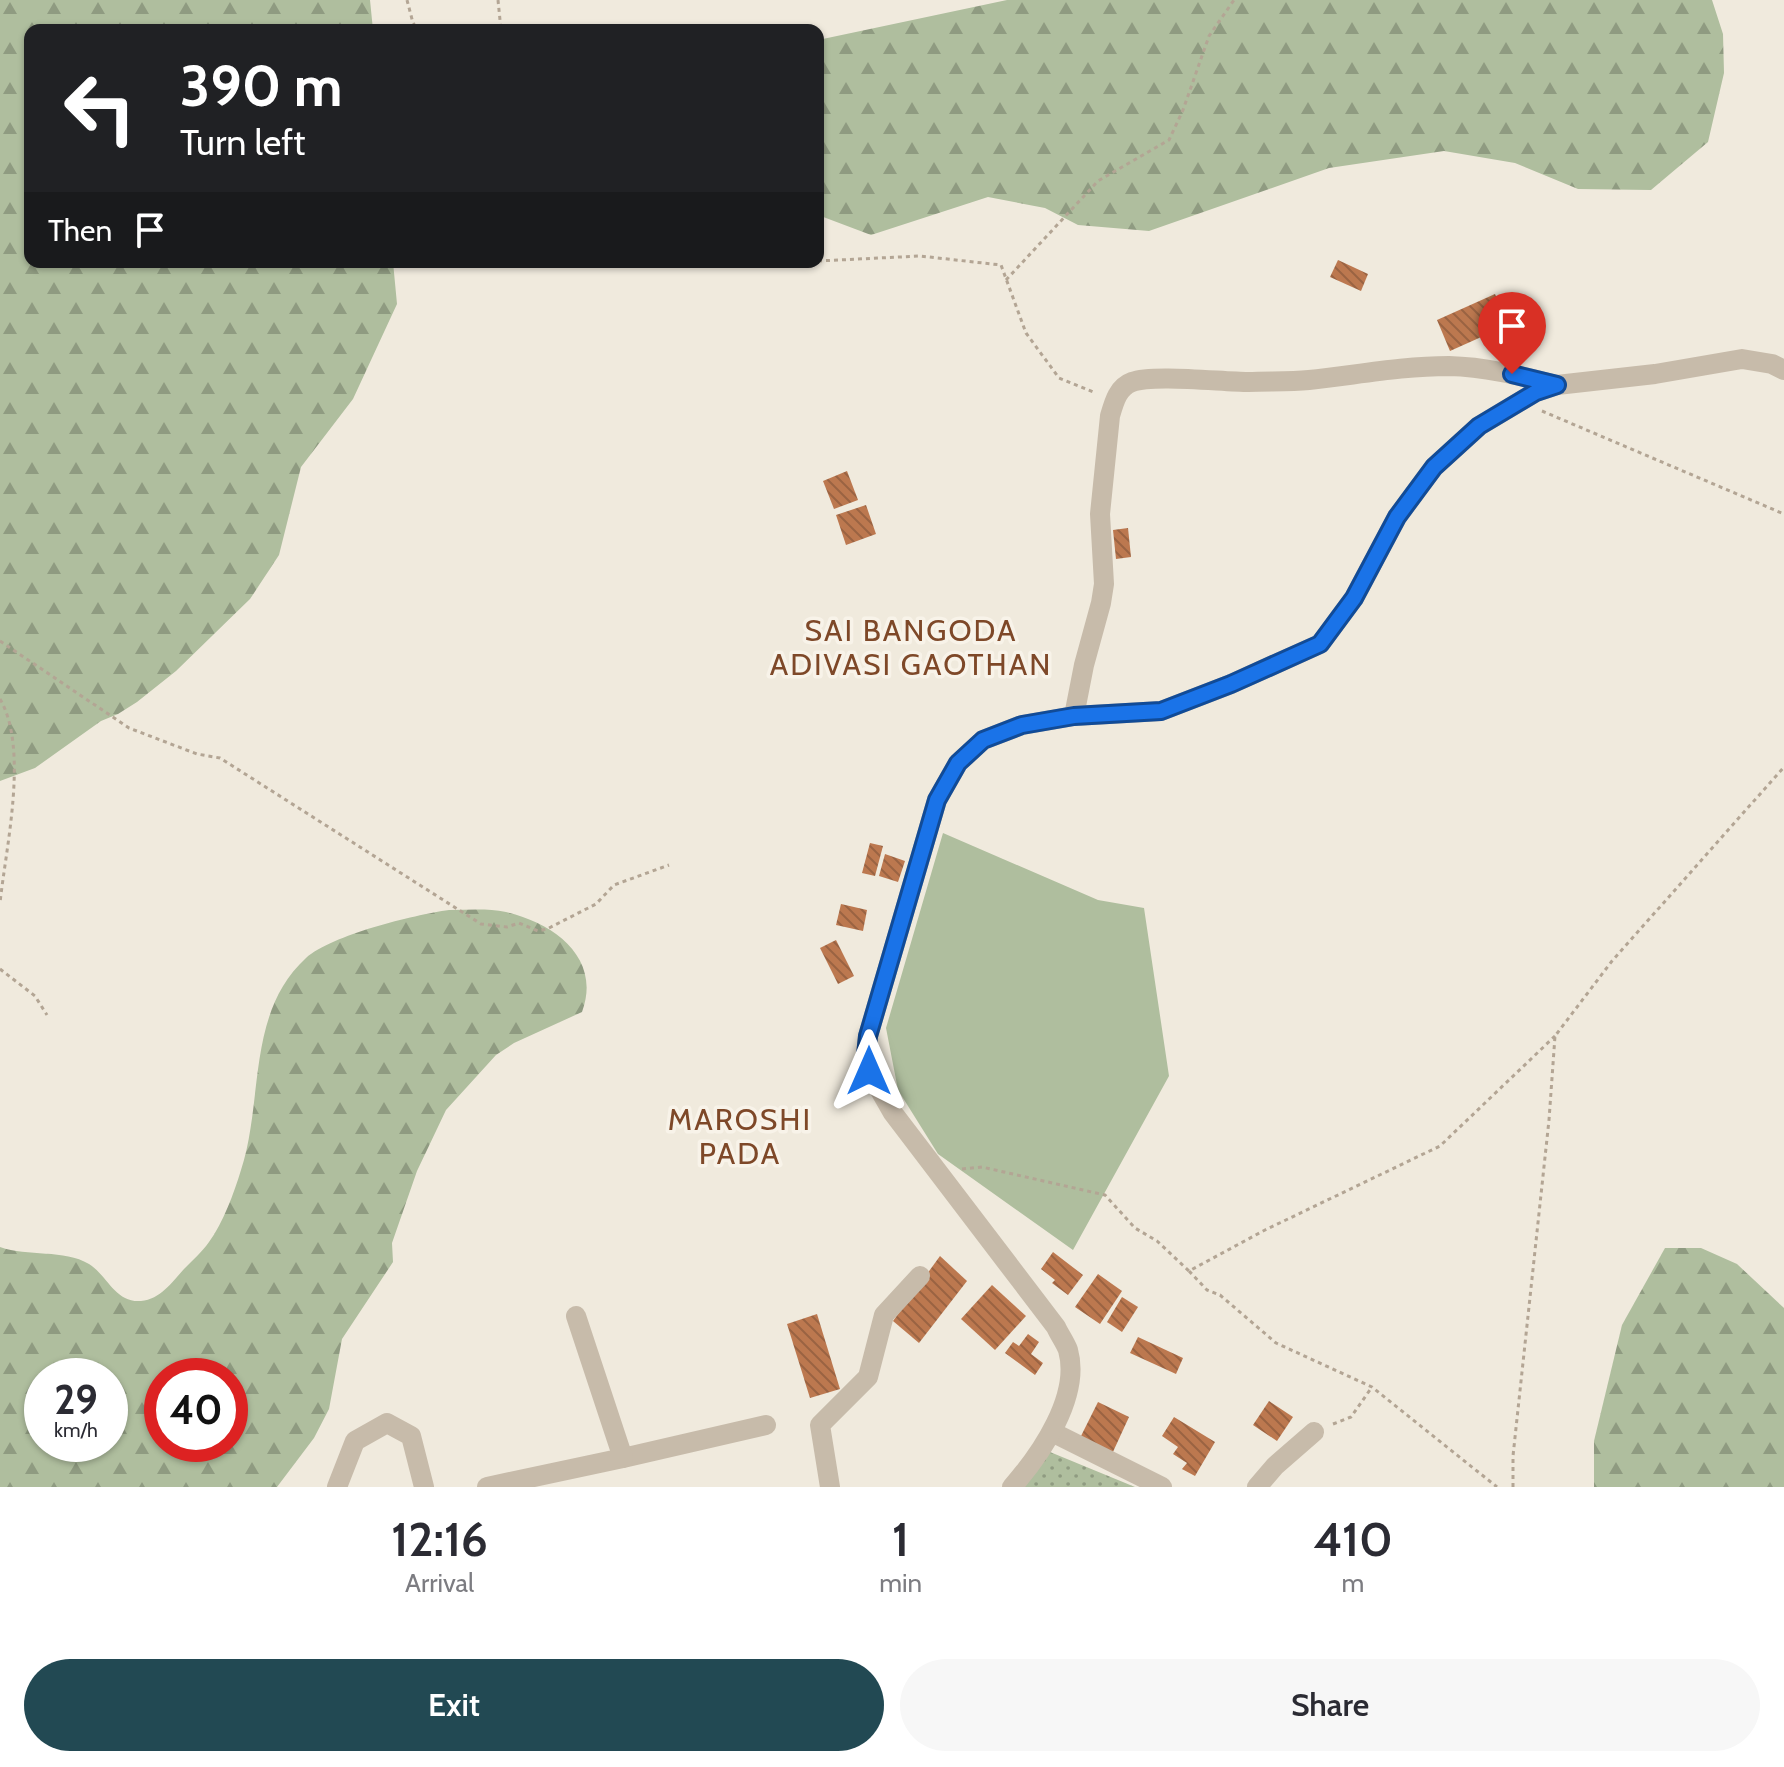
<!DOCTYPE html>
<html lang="en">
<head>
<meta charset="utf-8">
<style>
  :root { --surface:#fff; --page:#f7f7f7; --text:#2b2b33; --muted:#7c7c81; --accent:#224953 }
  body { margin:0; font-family:Cabin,sans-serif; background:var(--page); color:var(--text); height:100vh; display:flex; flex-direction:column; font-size:30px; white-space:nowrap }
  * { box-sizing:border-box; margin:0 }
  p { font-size:26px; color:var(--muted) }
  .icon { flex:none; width:44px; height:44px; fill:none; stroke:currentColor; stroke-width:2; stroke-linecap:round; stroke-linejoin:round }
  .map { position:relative; height:1487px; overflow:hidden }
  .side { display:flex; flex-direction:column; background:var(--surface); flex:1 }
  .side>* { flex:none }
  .guide { position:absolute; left:24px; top:24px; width:800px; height:244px; border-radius:16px; box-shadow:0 2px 6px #0004; background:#202124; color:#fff; overflow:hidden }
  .speed { position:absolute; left:24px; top:1358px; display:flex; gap:16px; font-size:40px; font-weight:700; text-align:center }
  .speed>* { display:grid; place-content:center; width:104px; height:104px; border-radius:50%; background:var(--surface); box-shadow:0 2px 6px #0004; line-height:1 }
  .speed small { font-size:20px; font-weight:400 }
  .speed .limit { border:12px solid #d22; background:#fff; color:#111 }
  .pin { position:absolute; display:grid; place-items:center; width:68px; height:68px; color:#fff; margin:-82px -34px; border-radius:50% 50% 50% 0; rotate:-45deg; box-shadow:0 0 8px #0007 }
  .pin .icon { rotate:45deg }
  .me { position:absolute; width:88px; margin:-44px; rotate:0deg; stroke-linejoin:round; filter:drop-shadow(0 0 6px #0008) }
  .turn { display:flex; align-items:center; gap:28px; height:168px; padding:0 24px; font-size:36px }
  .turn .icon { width:104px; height:104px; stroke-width:2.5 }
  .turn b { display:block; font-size:56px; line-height:68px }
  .then { display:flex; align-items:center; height:76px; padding:0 24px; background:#0003; gap:16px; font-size:30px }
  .eta { display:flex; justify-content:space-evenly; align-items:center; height:136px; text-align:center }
  .eta b { font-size:48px; font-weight:600; line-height:56px }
  .button { display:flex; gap:16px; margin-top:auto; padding:16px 24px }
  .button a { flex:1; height:92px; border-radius:48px; background:var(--accent); color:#fff; font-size:32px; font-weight:600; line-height:92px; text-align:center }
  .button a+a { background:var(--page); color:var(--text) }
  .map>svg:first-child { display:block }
  .grass { fill:url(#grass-dots) }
  .forest { fill:url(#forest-firs); fill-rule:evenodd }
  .park { fill:#afbe9e }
  .building { fill:url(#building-back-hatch) }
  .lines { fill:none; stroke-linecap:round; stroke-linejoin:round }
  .path { stroke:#b3a594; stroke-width:3; stroke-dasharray:4 4; stroke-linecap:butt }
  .minor { stroke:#c7bbaa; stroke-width:20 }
  .route-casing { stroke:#114b97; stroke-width:20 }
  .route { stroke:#1a73e8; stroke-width:14 }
  .labels { text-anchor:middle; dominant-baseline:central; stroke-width:7; stroke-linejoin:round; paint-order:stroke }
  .neighbourhood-label { font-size:30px; letter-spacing:2px; fill:#7e4828; stroke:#f8f3e9 }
</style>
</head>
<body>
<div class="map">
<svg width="1784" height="1487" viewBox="0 0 1784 1487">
  <defs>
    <pattern id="grass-dots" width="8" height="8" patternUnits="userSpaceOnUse" patternTransform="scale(2)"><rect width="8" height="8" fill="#afbe9e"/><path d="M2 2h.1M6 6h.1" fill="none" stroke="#8f9b81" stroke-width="1.8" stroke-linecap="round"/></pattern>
    <pattern id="forest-firs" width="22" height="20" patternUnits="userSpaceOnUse" patternTransform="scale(2)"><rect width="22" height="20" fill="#afbe9e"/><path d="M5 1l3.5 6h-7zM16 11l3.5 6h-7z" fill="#8f9b81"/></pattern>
    <pattern id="building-back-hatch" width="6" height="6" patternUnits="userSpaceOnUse" patternTransform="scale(2)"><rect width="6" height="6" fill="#bc784f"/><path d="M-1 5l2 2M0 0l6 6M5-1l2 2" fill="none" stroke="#9a6342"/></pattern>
  </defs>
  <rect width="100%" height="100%" fill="#f0eadd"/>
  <polygon class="grass" points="1050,1452 1135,1487 1024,1487"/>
  <g class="forest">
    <polygon points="0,0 370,0 373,30 30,30 30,262 393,262 397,304 353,399 301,467 279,555 250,599 176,671 137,702 118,714 101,721 35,768 0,781"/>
    <polygon points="1007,0 1712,0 1723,34 1724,73 1708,142 1651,190 1578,189 1515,163 1444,151 1329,168 1149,231 1078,225 1045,208 988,197 871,235 818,215 818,40"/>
    <path d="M449 910C468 910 487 908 506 912 554 923 602 958 582 1012L514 1043 496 1055 446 1110 417 1171 392 1243 393 1262 342 1339 329 1409 314 1438 277 1487H0V1247C28 1257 64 1249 89 1264 108 1276 115 1303 141 1301 161 1299 172 1282 184 1269 192 1261 202 1252 209 1242 223 1223 234 1193 241 1170 264 1100 246 1013 306 958 332 935 413 915 449 910ZM42 1376H110V1444H42ZM162 1376H230V1444H162Z"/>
    <polygon points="1665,1248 1701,1248 1737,1264 1784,1308 1784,1487 1594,1487 1594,1441 1622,1325"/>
  </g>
  <polygon class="park" points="943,833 1098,900 1144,908 1169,1076 1073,1250 938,1154 898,1090 886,1028"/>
  <g class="building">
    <polygon points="1338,260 1368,274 1361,291 1330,277"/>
    <polygon points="1495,294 1508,325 1450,351 1437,320"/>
    <polygon points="847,471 858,500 834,509 823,481"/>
    <polygon points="866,505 876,534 846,545 836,515"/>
    <polygon points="1128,528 1131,557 1116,559 1113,530"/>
    <polygon points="870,843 883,846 875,876 862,873"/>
    <polygon points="885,854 905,861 898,882 879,876"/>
    <polygon points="841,904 867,910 863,931 836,925"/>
    <polygon points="836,940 854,976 838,984 820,948"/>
    <polygon points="1053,1252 1083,1275 1068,1295 1052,1283 1055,1280 1041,1269"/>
    <polygon points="940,1256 967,1281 919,1343 893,1321"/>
    <polygon points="1098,1274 1122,1291 1100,1324 1075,1307"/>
    <polygon points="992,1285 1026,1316 995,1350 961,1319"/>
    <polygon points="1122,1297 1138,1307 1122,1332 1107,1322"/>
    <polygon points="817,1314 840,1389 810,1398 787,1324"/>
    <polygon points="1028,1334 1039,1342 1031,1354 1043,1363 1035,1375 1005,1353 1013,1342 1019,1346"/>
    <polygon points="1138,1337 1183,1358 1176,1374 1130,1353"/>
    <polygon points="1269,1401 1293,1417 1277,1441 1253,1425"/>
    <polygon points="1098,1402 1129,1417 1112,1454 1080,1438"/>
    <polygon points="1174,1417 1215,1442 1195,1476 1182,1469 1187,1463 1173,1454 1178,1447 1162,1436"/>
  </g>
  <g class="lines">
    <g class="path">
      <polyline points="407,0 413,23 418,30"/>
      <polyline points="498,0 501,30"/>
      <polyline points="818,261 920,256 1001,265 1026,333 1059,378 1096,393"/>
      <polyline points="1006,280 1098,181 1169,140 1183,110 1209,36 1234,0"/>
      <polyline points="1542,411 1784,514"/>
      <polyline points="0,641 129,728 197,754 220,758 481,924 507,927 519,923 538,931 547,929 596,904 614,885 669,865"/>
      <path d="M0 699C29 749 6 846 0 903"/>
      <polyline points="0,969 35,996 47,1015"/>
      <polyline points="962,1169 982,1167 1105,1195 1135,1228 1157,1241 1189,1271 1265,1230 1440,1146 1555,1036"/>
      <polyline points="1189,1271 1207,1290 1220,1295 1276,1343 1372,1387 1497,1487"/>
      <polyline points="1333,1424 1351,1417 1372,1387"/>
      <polyline points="1513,1487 1513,1456 1549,1120 1555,1036 1612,961 1784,767"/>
    </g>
    <g class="minor">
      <path d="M1074 716 1084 665 1101 603 1104 584 1100 514 1110 416C1114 402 1118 387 1132 382 1153 374 1222 382 1248 382 1268 381 1289 382 1309 380 1356 375 1402 366 1449 366 1487 367 1521 376 1557 385"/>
      <polyline points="1052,1432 1162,1487"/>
      <polyline points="623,1458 766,1425"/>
      <polyline points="337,1487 355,1441 387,1423 411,1436 424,1487"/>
      <polyline points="487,1487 623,1458 576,1316"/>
      <polyline points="830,1487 820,1425 868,1377 884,1315 920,1276"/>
      <path d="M1012 1487C1041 1454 1081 1396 1068 1350 1065 1342 1059 1334 1056 1327L893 1113 869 1071 866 1055 868 1036 937 800 958 763 983 740 1022 725 1074 716 1161 711 1231 684 1320 644 1354 598 1397 517 1434 467 1479 426 1536 392 1557 385 1655 374 1742 359 1772 364 1784 370"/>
      <polyline points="1257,1487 1275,1466 1314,1432"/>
    </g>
  </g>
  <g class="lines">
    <defs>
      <polyline id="route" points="869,1071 866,1055 868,1036 937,800 958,763 983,740 1022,725 1074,716 1161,711 1231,684 1320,644 1354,598 1397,517 1434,467 1479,426 1536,392 1557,385 1512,374"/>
    </defs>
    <use href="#route" class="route-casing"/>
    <use href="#route" class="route"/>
  </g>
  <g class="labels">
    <g class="neighbourhood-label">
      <text x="911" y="630">SAI BANGODA<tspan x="911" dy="34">ADIVASI GAOTHAN</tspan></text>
      <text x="740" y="1119">MAROSHI<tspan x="740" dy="34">PADA</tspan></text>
    </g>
  </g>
</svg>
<div class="speed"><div>29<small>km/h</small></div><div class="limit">40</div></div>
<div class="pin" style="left:1512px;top:374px;background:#d93025"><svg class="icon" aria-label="arrive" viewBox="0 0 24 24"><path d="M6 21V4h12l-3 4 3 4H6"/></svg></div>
<svg class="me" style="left:869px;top:1071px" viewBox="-20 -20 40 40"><path d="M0-17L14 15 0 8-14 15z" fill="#1a73e8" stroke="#fff" stroke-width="4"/></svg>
<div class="guide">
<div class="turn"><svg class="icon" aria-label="left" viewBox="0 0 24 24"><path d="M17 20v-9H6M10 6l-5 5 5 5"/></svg><div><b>390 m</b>Turn left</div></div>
<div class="then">Then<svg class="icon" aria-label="arrive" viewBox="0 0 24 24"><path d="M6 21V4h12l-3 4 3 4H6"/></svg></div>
</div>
</div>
<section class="side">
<div class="eta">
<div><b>12:16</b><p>Arrival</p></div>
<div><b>1</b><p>min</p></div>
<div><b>410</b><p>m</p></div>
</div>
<div class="button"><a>Exit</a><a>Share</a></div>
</section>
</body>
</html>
